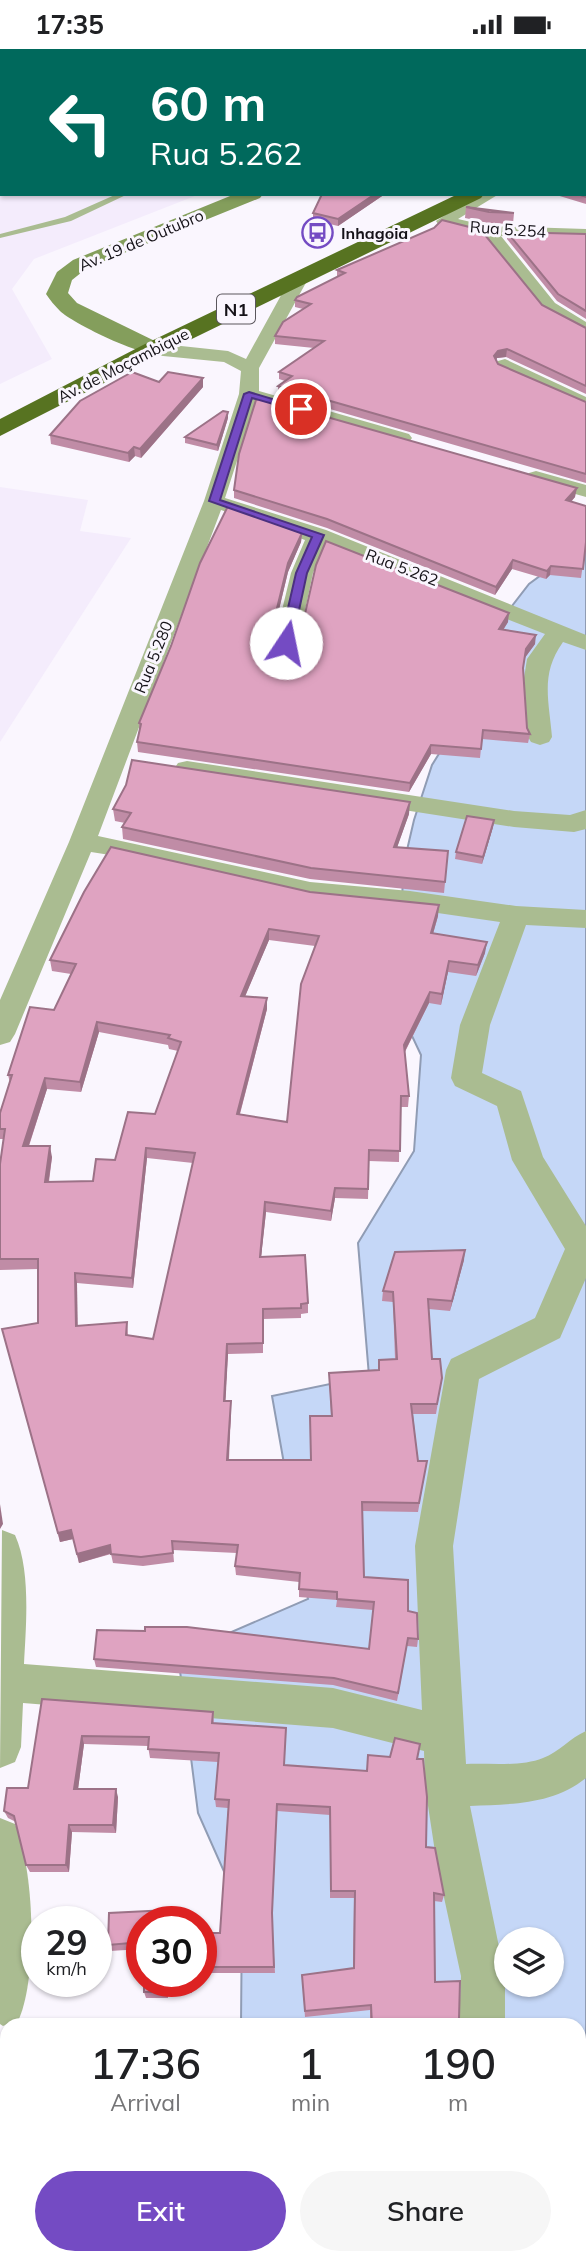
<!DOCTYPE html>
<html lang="en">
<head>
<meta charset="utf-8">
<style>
  :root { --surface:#fff; --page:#f6f6f6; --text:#202124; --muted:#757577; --accent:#744bc3 }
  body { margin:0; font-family:Mulish,sans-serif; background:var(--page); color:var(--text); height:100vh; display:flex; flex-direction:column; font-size:26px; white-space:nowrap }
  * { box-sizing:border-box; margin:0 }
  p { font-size:23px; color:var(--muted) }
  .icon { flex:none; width:38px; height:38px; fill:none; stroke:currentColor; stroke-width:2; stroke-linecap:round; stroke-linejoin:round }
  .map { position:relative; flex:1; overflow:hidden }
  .details { position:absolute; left:0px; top:1969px; width:586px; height:247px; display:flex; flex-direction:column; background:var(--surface); border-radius:21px 21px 0 0; box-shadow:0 2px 5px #0004 }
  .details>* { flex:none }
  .top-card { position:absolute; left:0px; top:0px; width:586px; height:147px; box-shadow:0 2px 5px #0004; background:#00695c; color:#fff; overflow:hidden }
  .tools { position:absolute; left:494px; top:1878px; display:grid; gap:14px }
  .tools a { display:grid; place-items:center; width:70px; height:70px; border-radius:50%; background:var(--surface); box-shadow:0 2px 5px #0004; font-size:35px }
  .speed { position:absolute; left:21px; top:1857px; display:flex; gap:14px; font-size:35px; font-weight:700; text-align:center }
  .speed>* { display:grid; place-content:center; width:91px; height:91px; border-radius:50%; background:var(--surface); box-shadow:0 2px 5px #0004; line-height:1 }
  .speed small { font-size:18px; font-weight:400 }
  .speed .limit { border:10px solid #d22; background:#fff; color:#111 }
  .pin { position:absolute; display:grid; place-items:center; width:60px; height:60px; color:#fff; margin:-30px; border:4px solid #fff; border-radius:50%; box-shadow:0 2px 7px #0007 }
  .me { position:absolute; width:77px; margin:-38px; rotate:11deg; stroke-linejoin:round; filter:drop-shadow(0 0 5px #0008) }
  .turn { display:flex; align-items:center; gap:24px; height:147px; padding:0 35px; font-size:32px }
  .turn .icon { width:91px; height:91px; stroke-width:2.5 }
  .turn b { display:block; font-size:49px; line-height:60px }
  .eta { display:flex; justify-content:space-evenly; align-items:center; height:119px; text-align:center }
  .eta b { font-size:42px; font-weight:600; line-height:49px }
  .primary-button { display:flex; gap:14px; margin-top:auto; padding:14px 35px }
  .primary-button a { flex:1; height:80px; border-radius:42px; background:var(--accent); color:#fff; font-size:28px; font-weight:600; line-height:80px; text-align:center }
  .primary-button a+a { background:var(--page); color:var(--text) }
  .status { display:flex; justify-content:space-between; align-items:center; height:49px; padding:0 35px; background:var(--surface); direction:ltr }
  .status svg { height:19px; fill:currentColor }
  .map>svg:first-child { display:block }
  .built { fill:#f4ecfc }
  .water { fill:#c5d7f7; stroke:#909cb4; stroke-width:2; fill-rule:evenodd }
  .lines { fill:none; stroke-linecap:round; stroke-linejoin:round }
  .lane { fill:#aabc91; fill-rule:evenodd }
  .street { fill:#aabc91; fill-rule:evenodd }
  .secondary { fill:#849e5c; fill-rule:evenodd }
  .highway { fill:#577321; fill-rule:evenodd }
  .wall { fill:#c08ca6; fill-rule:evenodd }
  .shaded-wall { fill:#9c7287 }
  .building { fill:#dfa3c1; stroke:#9c7287; stroke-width:2; fill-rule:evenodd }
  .route { fill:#744bc3; stroke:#4b317f; stroke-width:2 }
  .labels { text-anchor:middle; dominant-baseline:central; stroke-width:6; stroke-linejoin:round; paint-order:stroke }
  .far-street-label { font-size:16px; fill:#151218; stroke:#faf6fe }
  .far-poi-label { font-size:16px; font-weight:bold; fill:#151218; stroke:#faf6fe; text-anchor:start }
  .shield { fill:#faf6fe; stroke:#5a565d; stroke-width:2 }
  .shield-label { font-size:18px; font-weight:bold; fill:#151218 }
</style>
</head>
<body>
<div class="status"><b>17:35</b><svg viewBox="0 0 49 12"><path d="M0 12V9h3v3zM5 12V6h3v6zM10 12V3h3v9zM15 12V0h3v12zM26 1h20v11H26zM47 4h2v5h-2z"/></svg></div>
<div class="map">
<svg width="586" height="2215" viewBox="0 0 586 2215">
  <rect width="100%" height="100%" fill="#faf6fe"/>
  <g class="built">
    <polygon points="0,0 369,0 2,2 2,145 200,145 34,210 12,240 52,310 0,335"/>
    <polygon points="0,438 88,451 80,482 131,489 0,693"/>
  </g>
  <path class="water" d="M586 493V2215H249L248 2209 579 2208V1976H241L242 1863 198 1764 178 1606 308 1550 272 1347 369 1327 358 1194 414 1102 421 1006 396 953 404 814 414 771 432 716 481 637 498 575 529 535ZM506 1890H551V1936H506Z"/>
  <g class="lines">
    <g class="lane">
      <polygon points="140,0 147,0 148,2 141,2"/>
      <polygon points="117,145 128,145 71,172 0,189 0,185 65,168"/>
    </g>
    <g class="street">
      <polygon points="479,145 499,145 458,170 488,177 586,180 586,190 501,187 555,254 586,273 586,286 543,262 482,186 438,175 436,172"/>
      <path d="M299 225 308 230 259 319V342L409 385 412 389 409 393 402 395 256 353 225 449 326 481 586 586V601L563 593C540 625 549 651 552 688L549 693 540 696 531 693 528 688 524 629 527 610 545 585 324 498 313 524 298 594 294 599H278L274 594 291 524 305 491 221 461 98 787 310 833 410 842 516 857 586 861V879L526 876 490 976 482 1024 521 1042 543 1108 586 1177V1229L560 1289 479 1330 453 1497 466 1715C490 1714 521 1718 543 1709 559 1703 570 1689 586 1682V1729C552 1756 512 1755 470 1757L505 1927V1976H459L461 1927 437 1816 425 1737 424 1702 333 1679 23 1654 21 1698 15 1713 0 1719 2 1481 15 1486C31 1521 26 1577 24 1615L333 1639 422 1661 415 1497 446 1321 451 1310 535 1269 565 1200 512 1111 497 1057 455 1037 451 1029 460 976 500 873 410 860 310 851 123 808 91 803 15 985 10 993 0 996V951L69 793 204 452 239 345 241 322 224 313 153 306 144 300 153 294 228 302 246 310 290 230Z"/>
      <polygon points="505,310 586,348 586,361 498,320 496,316 498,312"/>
      <polygon points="536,422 586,436 586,448 529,432 526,428 529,424"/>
      <polygon points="187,712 514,762 570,766 586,761 586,780 574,783 514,778 178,726 174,720 178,714"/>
      <path d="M0 1769 15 1775C34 1820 38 1925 19 1970L3 1977 0 1975Z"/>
      <polygon points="586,2160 586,2210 579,2213 569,2208 579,2208 579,2163"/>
      <rect x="440" y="2208" width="50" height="7"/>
      <polygon points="496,2208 557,2208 555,2215 493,2215"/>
    </g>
    <g class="secondary">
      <polygon points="390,0 406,0 389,2"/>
      <path d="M235 145H263L260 149 87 219 72 231 68 244 77 254 161 295 164 300 161 305C144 309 74 275 60 262 55 257 50 251 46 245L57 223 73 211Z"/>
    </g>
    <polygon class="highway" points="458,145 484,145 481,149 161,305 0,387 0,370 145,295"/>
  </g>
  <g class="wall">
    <polygon points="0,18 2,18 2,82 0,79"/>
    <polygon points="586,100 586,155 553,145 584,145"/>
    <polygon points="322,145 385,145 338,177 313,171 313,164"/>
    <polygon points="466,158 514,164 513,175 488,174 465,169"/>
    <polygon points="507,183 586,185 586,270 557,252 507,190"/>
    <polygon points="337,221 542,256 586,279 586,345 506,308 497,309 496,311 498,315 586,353 586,434 278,345 278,337 285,332 279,330 279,323 314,299 275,295 275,287 303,260 295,258 295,251 337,228"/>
    <polygon points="203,329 203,338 141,409 135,407 129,413 51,395 50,386 159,333"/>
    <polygon points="228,369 218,402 185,394 185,388"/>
    <polygon points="234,441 575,448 571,453 586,457 586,502 585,501 581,529 550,526 546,530 512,520 495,546 327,479 234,449"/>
    <polygon points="302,484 301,493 288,523 273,586 278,592 294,592 508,573 503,581 535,595 524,610 523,620 527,679 530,685 528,694 482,690 480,709 431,705 409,743 138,703 137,693 139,682 139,674"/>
    <polygon points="113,760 409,765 397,798 448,802 444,844 310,830 123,790 122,778 125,774 115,772"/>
    <polygon points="494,771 493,778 482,815 455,810 456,803"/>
    <path d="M310 843 438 867 433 885 485 904 476 927 448 923 441 956 429 954 405 1003 409 1047 408 1058H400L399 1113 369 1112 368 1150 335 1149 331 1172 266 1163 261 1208 308 1254V1264L301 1265V1269L263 1270V1304L228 1305 225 1352 231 1362 229 1411H311L331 1367 329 1324 378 1321 379 1311 395 1310 393 1253 382 1252 383 1242 464 1211 450 1262 429 1260 432 1310 442 1329 436 1365H413L418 1412H427L418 1463 362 1462 364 1528 408 1562 418 1590 417 1598 407 1597 397 1652 333 1636 96 1618 94 1610 369 1600 373 1561 336 1558 337 1551 299 1548V1533L236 1526 235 1517 237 1504 173 1501 174 1513 143 1517 113 1514 111 1505 79 1514 73 1490 60 1493 2 1280 38 1274V1220L0 1221V1115L4 1090H0V1080L10 1034 8 1026 54 961 71 925 52 922 50 911ZM269 891 315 897 287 1073 240 1065 267 960 245 947ZM99 983 168 996 169 1000 178 1002 155 1065 115 1111 93 1132 49 1133 52 1108 29 1097 47 1040 81 1043ZM147 1109 193 1114 153 1290 128 1286 127 1273 77 1277V1234L133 1239Z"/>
    <polygon points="42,1650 213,1663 214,1675 286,1688 284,1716 367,1722 417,1710 426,1798 444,1846 442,1853 434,1852 435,1933 459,1970 471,1976 370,1976 370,1961 305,1968 302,1926 353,1919 354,1849 330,1849 330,1766 277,1762 272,1871 275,1924 201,1924 201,1884 220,1884 228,1759 216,1758 215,1750 218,1713 150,1709 148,1697 84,1695 78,1740 118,1748 116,1784 72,1783 69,1823 30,1823 26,1816 16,1773 8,1769 4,1762 28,1739"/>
    <polygon points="168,1861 170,1872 142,1872 142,1900 110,1902 108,1896 109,1864"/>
    <polygon points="192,1932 192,1944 168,1945 168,1949 146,1949 144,1943"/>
    <polygon points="53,2208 101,2208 56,2211"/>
  </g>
  <g class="shaded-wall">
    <polygon points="375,145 385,145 338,177 338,170"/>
    <polygon points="507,300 506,308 497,309 494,315 494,307 498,302"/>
    <polygon points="203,329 203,338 141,409 140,400"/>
    <polygon points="228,363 228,369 218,402 217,396"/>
    <polygon points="134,398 135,407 129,413 128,404"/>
    <polygon points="577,439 575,448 564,460 566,451"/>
    <polygon points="302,484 301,493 288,523 271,593 271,584 288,514"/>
    <polygon points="513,511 512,520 495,546 496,538"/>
    <polygon points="551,517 550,526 546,530 547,522"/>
    <polygon points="509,564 508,573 498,589 499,580"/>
    <polygon points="536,586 535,595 524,610 526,600"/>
    <polygon points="431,696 431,705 409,743 410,734"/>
    <polygon points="410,753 409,765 393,810 394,798"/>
    <polygon points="494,771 493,778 482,815 483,808"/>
    <polygon points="439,856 438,867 430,895 431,884"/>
    <polygon points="269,880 269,891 241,957 241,947"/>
    <polygon points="487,893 485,904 476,927 478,916"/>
    <polygon points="449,912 448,923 441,956 442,945"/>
    <polygon points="430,943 429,954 403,1006 404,996"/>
    <polygon points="267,949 267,960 237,1075 237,1065"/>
    <polygon points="97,973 99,983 81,1043 80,1033"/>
    <polygon points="45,1029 47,1040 25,1108 23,1097"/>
    <polygon points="50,1097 52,1108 47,1143 45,1133"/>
    <polygon points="146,1099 147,1109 133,1239 132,1229"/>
    <polygon points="335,1139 335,1149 331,1172 331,1162"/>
    <polygon points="265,1153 266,1163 260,1218 260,1208"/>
    <polygon points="465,1201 464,1211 450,1262 452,1252"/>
    <polygon points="75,1224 77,1234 78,1287 76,1277"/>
    <polygon points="227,1295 228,1305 225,1362 224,1352"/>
    <polygon points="231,1352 231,1362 228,1420 227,1411"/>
    <polygon points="0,1455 3,1475 0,1480"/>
    <polygon points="71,1481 73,1490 60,1493 58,1484"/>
    <polygon points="110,1496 112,1504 79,1514 77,1505"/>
    <polygon points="82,1687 84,1695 77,1748 74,1740"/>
    <polygon points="116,1740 118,1748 116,1784 113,1776"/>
    <polygon points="69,1776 72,1783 69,1823 66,1816"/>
  </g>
  <g class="building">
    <polygon points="431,0 586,0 586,73 584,74 584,2 429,2"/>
    <polygon points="0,18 2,18 2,71 0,68"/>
    <polygon points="586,100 586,148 578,145 584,145 584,101"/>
    <polygon points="322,145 375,145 338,170 313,164"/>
    <polygon points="466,158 514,164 489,163"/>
    <polygon points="442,171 481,181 542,256 586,279 586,337 507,300 498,302 494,307 498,315 586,353 586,425 278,337 292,327 279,323 324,292 275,287 283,273 311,255 295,251 297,248 345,224 337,221 434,179"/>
    <polygon points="507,183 586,185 586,262 558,245"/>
    <polygon points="132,323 159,333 168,323 203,329 140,400 134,398 128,404 50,386 80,352"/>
    <polygon points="260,349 577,439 566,451 586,457 586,493 583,520 551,517 547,522 513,511 496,538 327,470 234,441 239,405 256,351"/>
    <polygon points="223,362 228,363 217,396 185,388"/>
    <polygon points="228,457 302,484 288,514 271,584 278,592 294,592 300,587 316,516 326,492 509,564 499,580 536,586 526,600 523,619 527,679 530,685 483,681 481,700 431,696 410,734 137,693 141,675 139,674 171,597 200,514"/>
    <polygon points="132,711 410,753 394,798 448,802 445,833 311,819 122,778 131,764 113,760 126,736"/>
    <polygon points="467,767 494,771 483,808 456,803"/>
    <path d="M111 798 310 843 439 856 431 884 487 893 478 916 449 912 442 945 430 943 404 996 409 1047H401L400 1102 369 1101 368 1140 335 1139 331 1162 265 1153 260 1208 305 1206 308 1254 301 1255V1259L263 1260V1294L227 1295 224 1352H231L227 1411H311L310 1367H332L329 1324 379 1321V1311L397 1310 393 1243 383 1242 395 1203 465 1201 452 1252 428 1250 432 1310H440L442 1329 437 1355H411L418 1412H427L419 1454 362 1453 364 1528 408 1531V1562L417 1564 418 1590 408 1589 398 1644 334 1629 94 1610 97 1581 145 1582V1578H187L369 1600 374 1553 337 1550V1543L299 1540 300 1524 235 1517 238 1496 172 1492 173 1504 141 1508 111 1505 110 1496 77 1505 71 1481 58 1484 2 1280 38 1274V1210H0V1115L5 1080H0V1064L12 1026H8L30 958 54 961 76 915 50 911 84 843ZM269 880 319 887 301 935 287 1073 237 1065 267 949 241 947ZM97 973 170 986 168 989 181 993 155 1065 128 1063 115 1111 96 1110 93 1132 45 1133 50 1097H23L45 1029 80 1033ZM146 1099 195 1104 153 1290 126 1286 127 1273 76 1277 75 1224 132 1229Z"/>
    <polygon points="42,1650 213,1663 212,1674 286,1679 284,1716 367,1722 368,1706 390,1708 395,1689 420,1695 417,1710 423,1710 427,1748 426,1798 435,1799 444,1846 434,1844 435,1933 460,1932 459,1970 471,1973 471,1976 372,1976 371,1956 305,1962 302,1926 354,1919 355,1842 331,1842 330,1758 277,1755 272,1864 274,1918 201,1918 201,1884 220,1884 229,1751 215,1750 219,1704 148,1700 149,1688 82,1687 74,1740 116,1740 113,1776 69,1776 66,1816 26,1816 14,1767 4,1762 7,1739 28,1739"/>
    <polygon points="168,1861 168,1872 142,1872 142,1893 108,1896 109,1864"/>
    <polygon points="144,1932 191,1932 191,1938 167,1939 167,1943 144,1943"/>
    <polygon points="142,2208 213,2208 213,2215 141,2215"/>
    <polygon points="283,2208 337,2208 336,2215 282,2215"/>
    <polygon points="409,2208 439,2208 439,2215 407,2215"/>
  </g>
  <polygon class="route" points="249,343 306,360 301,363 252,349 220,451 324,486 307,524 292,594 286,598 280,594 296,524 312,488 209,452 244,345"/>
  <defs>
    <symbol id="bus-ring" viewBox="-11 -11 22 22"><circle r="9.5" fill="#faf6fe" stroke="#744bc3" stroke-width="1.5"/><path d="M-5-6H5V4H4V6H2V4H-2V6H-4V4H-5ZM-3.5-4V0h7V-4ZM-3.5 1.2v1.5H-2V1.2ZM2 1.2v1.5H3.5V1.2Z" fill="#744bc3"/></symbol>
  </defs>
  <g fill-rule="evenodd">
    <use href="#bus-ring" x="300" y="166" width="35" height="35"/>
  </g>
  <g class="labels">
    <g class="far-street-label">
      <text transform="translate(508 180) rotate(4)">Rua 5.254</text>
      <text transform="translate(141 191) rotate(-23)">Av. 19 de Outubro</text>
      <text transform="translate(123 316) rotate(-27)">Av. de Moçambique</text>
      <text transform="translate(402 518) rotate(21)">Rua 5.262</text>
      <text transform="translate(153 608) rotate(-68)">Rua 5.280</text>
    </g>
    <g class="far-poi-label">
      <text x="341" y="184">Inhagoia</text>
    </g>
    <rect class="shield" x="217" y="245.5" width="38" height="29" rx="5"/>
    <g class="shield-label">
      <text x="236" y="260">N1</text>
    </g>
  </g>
</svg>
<div class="tools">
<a><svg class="icon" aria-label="layers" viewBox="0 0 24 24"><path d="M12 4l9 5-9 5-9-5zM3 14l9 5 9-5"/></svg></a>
</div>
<div class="speed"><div>29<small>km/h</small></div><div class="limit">30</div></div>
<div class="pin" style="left:301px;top:360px;background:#d93025"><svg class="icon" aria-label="arrive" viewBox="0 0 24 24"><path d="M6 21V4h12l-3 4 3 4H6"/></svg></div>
<svg class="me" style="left:286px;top:594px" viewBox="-20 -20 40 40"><circle r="19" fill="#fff"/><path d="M0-13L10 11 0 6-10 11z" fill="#744bc3"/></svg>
<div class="top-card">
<div class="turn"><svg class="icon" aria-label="left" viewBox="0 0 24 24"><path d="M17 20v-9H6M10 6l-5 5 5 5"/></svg><div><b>60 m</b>Rua 5.262</div></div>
</div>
<section class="details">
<div class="eta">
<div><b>17:36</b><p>Arrival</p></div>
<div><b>1</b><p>min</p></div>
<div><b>190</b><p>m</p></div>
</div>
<div class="primary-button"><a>Exit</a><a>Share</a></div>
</section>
</div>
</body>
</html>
